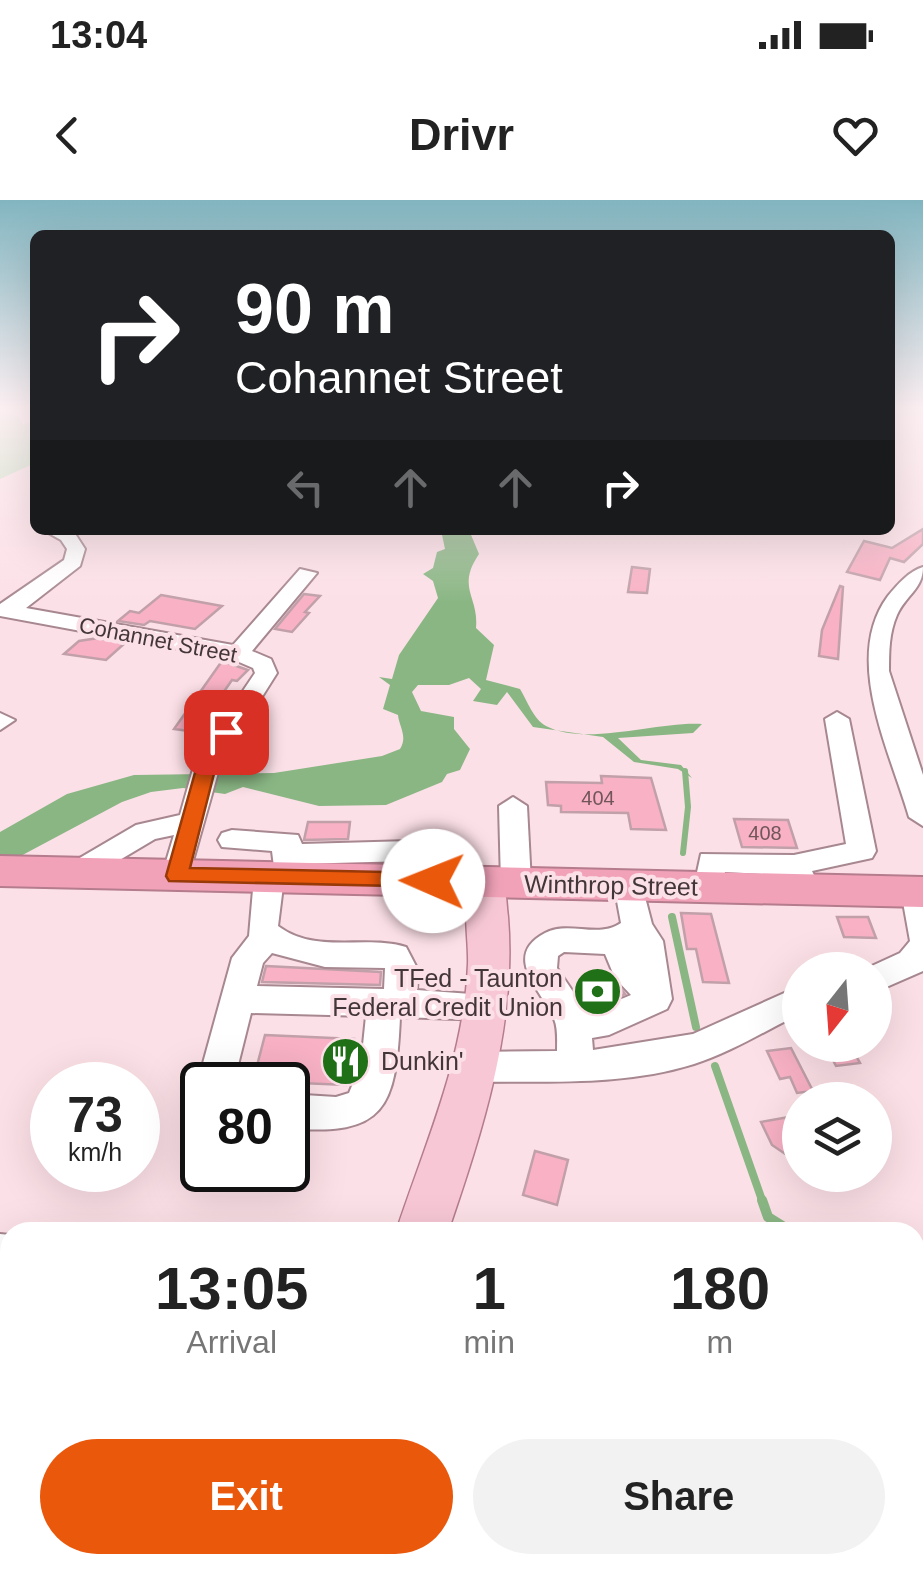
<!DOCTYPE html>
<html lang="en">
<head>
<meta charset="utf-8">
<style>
  :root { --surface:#fff; --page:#f2f2f2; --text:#222; --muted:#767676; --accent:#ea580c }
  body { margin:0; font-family:Helvetica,sans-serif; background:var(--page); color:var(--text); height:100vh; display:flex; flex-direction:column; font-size:38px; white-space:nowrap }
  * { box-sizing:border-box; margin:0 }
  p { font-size:32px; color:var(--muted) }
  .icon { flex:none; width:55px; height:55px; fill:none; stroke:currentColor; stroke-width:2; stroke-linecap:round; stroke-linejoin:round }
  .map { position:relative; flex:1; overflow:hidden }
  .drawer { position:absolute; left:0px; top:1022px; width:925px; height:352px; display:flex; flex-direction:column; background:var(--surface); border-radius:30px 30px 0 0; box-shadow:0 10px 40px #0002 }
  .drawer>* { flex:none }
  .guide { position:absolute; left:30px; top:30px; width:865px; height:305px; border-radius:15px; box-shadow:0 10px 40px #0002; background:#202124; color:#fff; overflow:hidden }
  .needle { width:65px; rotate:197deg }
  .controls { position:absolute; left:782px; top:752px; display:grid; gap:20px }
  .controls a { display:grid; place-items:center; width:110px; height:110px; border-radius:50%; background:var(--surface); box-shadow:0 10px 40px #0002; font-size:50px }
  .speed { position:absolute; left:30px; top:862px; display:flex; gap:20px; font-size:50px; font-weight:700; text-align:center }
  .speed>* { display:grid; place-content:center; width:130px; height:130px; border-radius:50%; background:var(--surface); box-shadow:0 10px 40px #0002; line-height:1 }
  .speed small { font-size:25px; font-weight:400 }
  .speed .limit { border:5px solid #111; border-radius:15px; background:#fff; color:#111 }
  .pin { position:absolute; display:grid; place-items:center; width:85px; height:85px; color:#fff; margin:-42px; border-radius:20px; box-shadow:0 5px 15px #0006 }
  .me { position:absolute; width:110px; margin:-55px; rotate:271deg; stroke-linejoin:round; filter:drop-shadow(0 0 8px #0008) }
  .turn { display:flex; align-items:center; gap:35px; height:210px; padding:0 40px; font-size:45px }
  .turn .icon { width:130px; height:130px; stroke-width:2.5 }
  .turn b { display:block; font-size:70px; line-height:85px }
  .lanes { display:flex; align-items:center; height:95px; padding:0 40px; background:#0003; justify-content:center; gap:50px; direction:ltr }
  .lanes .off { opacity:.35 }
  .eta { display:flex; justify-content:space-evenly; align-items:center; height:170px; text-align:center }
  .eta b { font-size:60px; font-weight:800; line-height:70px }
  .action { display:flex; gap:20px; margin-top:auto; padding:20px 40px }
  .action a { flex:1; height:115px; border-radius:60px; background:var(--accent); color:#fff; font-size:40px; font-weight:800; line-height:115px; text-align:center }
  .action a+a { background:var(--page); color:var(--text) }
  .status { display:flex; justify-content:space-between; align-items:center; height:70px; padding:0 50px; background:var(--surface); direction:ltr }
  .status svg { height:28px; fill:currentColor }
  header { display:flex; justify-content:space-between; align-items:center; height:130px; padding:0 40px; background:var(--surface); font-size:45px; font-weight:800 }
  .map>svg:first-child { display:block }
  .green { fill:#c1debd }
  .water { fill:#8ab684 }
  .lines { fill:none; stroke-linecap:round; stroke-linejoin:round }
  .stream-far2 { stroke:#8ab684; stroke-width:6 }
  .stream-far1 { stroke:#8ab684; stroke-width:8 }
  .stream { stroke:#8ab684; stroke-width:10 }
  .building { fill:#f8b1c5; stroke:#c1a0a9; stroke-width:2.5 }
  .minor-casing { stroke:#a78790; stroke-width:4 }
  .major-casing { stroke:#b47c8c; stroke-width:3 }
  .highway-casing { stroke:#b47c8c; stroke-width:4 }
  .minor { fill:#fff; fill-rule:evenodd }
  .major { fill:#f7c7d5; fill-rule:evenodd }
  .highway { fill:#f1a2b9; fill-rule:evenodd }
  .route { fill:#ea580c; stroke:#983908; stroke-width:2.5 }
  .labels { text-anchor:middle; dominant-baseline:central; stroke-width:8; stroke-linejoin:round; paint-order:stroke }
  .number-label { font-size:20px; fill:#70555c }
  .far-street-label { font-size:22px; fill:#433639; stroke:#fce0e7 }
  .street-label { font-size:25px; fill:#433639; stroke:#fce0e7 }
  .poi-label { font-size:25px; fill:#433639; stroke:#fce0e7; text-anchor:end }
</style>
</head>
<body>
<div class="status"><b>13:04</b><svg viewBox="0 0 49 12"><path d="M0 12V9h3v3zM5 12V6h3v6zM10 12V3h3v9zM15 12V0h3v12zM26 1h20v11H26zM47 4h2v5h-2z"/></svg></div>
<header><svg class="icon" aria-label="back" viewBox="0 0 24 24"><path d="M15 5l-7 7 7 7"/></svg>Drivr<svg class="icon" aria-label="heart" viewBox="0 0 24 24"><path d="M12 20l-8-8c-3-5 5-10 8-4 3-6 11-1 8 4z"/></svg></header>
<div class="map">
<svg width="923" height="1373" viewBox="0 0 923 1373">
  <rect width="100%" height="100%" fill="#fce0e7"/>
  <g class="green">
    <polygon points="0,212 19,217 23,225 35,220 35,263 0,279"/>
    <polygon points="0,1322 10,1324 10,1365 184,1365 218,1373 0,1373"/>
  </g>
  <path class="water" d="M441 330H469L479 354C456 388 479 396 476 428L494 445 486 480 520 489C527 500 533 519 546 526 586 547 658 521 702 524L693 533 618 538 641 560 681 565 692 578 678 569 634 562 603 537 533 527 507 492 497 505 473 501 481 489 469 478 449 485H418L412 492 421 511 454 517V529L470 549 460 570 447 574 442 582 386 605 319 606 243 587 225 594 183 588 151 592 122 602 0 667V632L67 594 134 575 274 573 382 556 400 549C408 537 399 526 398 515L383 509 390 485 379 477 392 479 399 455 438 398 433 381 423 374 433 368 437 352 445 349Z"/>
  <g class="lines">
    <polyline class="stream-far2" points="683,653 688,607 685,571"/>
    <g class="stream-far1">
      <polyline points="672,717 696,827"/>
      <polyline points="715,866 763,1003"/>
    </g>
    <g class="stream">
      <polyline points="762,1000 768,1017 792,1032"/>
      <polyline points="915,1055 923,1054"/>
    </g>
  </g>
  <g class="building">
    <polygon points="923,329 923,344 904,362 890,358 880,380 847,372 864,341 892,348"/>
    <polygon points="632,367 650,369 647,393 628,392"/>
    <polygon points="840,386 843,387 838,459 819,456 822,430"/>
    <polygon points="304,394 320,396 305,412 309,413 292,432 275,429"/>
    <polygon points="161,395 222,406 195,429 150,421 144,425 118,421 130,411 139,413"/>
    <polygon points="98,438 125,443 106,460 64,454 79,441"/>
    <polygon points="222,461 248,470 237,481 232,480 196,532 174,529"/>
    <polygon points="601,576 651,578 666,630 631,629 628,613 561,612 561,606 548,605 546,582 602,583"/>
    <polygon points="734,619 788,620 797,648 742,647"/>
    <polygon points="308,622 350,622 348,639 304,640"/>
    <polygon points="681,713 711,714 729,783 703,782 696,749 687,749"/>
    <polygon points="837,717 868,717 876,738 844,737"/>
    <polygon points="266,766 381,772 380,785 262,782"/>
    <polygon points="593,772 609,774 625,794 595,806 586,805 575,788 581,775"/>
    <polygon points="265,835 354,839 346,885 253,881"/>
    <polygon points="825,845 850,845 860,863 836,866"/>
    <polygon points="791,848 813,891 797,893 790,877 780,879 767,851"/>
    <polygon points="800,915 800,964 772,945 761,922"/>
    <polygon points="535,951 568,960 557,1005 523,995"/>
  </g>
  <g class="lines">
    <defs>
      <g id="minor">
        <polygon points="43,330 74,332 85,349 80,366 26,408 233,445 300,369 317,373 252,451 271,459 277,473 221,562 187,682 167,682 162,675 174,635 155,639 86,680 76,683 61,673 66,666 136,625 180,615 195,562 255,473 253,468 232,459 0,416 0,404 64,360 67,349 61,340"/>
        <path d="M923 367C923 389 906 395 897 415 889 433 889 452 889 471L923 575V626L909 617C890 551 842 458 888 396 897 385 909 371 923 367Z"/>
        <polygon points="837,512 849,519 876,651 872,658 812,671 817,681 813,688 791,688 784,675 725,672 720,693 698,693 694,686 701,654 794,655 846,644 825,519"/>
        <polygon points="0,513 15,520 0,530"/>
        <polygon points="513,597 527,606 531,683 527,690 505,690 501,683 499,606"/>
        <polygon points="232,630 298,635 302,644 446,640 460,650 446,660 296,664 284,670 274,667 272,651 222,647 218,640 222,633"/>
        <path d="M269 668 280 671 284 678 278 726C317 755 364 734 406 747L418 770 417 790 498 796 503 806 498 816 486 820 400 817C396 908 385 937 288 928V894L336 897 349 893 361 864 366 816 251 813 233 885H202V896L197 885 232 758 249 736 254 678 258 671ZM272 753 325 767 385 768 384 789 257 786 263 763Z"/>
        <path d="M629 674 640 678 652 724 663 741 672 799 667 809 609 835 592 838 593 850 693 834 800 786V814C764 831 732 852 694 864 624 886 550 881 478 882L465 878 460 867 465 856 478 852 557 851C557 841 558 828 554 819 542 791 501 756 545 733 569 720 598 739 621 723L614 685 618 678ZM564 752 605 754 615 778 631 795 595 810 584 808 557 768 558 756Z"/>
        <polygon points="916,680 923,682 923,771 875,792 875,770 863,770 900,753 910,741 901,691 905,683"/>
        <polygon points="0,1034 10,1035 10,1077 0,1076"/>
      </g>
      <g id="major">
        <path d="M486 669 499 673C507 686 506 702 508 717 517 826 482 932 448 1032H396C425 944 464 859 468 764 469 738 460 694 473 673Z"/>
        <polygon points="271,1365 337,1365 335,1373 269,1373"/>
      </g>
      <polygon id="highway" points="0,656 923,677 923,707 0,686"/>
    </defs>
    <use href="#minor" class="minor-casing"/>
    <use href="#major" class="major-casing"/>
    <use href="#highway" class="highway-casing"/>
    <use href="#minor" class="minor"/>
    <use href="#major" class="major"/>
    <use href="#highway" class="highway"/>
  </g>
  <linearGradient id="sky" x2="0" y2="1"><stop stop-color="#82b5c0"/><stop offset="0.52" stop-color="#fef1f4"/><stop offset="1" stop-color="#fef1f4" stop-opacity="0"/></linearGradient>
  <rect width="923" height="402" fill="url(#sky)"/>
  <polygon class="route" points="220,528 236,532 217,562 190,668 433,673 441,676 441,687 169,681 166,676 198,562"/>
  <defs>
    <symbol id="bank-disc" viewBox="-11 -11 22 22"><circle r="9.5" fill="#207017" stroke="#fce0e7"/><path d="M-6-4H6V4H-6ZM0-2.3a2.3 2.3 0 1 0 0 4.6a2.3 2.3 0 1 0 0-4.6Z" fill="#fff"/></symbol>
    <symbol id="restaurant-disc" viewBox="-11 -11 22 22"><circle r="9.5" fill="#207017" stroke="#fce0e7"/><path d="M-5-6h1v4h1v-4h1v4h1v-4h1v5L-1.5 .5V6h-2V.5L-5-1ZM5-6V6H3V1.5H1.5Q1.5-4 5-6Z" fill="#fff"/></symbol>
  </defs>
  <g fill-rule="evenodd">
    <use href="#bank-disc" x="570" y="764" width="55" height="55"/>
    <use href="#restaurant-disc" x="318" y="834" width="55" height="55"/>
  </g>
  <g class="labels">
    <g class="number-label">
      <text x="598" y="598">404</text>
      <text x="765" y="633">408</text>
    </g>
    <g class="far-street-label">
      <text transform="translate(158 440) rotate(11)">Cohannet Street</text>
    </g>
    <g class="street-label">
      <text transform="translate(611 685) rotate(1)">Winthrop Street</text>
    </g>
    <g class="poi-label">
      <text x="563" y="778">TFed - Taunton<tspan x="563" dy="29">Federal Credit Union</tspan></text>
      <text x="381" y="861" text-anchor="start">Dunkin'</text>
    </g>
  </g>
</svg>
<div class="controls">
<a><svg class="needle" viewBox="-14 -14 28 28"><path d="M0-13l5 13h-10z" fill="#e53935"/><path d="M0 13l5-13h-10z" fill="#767676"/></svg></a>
<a><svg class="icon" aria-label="layers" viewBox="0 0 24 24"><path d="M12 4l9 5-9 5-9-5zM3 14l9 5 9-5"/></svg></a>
</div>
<div class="speed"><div>73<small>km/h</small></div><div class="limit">80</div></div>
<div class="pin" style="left:226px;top:532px;background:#d93025"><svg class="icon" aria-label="arrive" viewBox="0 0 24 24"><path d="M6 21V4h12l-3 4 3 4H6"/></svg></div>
<svg class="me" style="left:433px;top:681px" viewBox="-20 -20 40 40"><circle r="19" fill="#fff"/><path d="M0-13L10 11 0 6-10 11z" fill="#ea580c"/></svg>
<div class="guide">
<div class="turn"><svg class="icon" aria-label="right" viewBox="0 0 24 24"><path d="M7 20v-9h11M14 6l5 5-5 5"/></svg><div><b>90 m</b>Cohannet Street</div></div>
<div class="lanes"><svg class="icon off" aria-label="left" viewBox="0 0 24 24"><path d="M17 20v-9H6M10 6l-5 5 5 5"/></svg><svg class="icon off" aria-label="ahead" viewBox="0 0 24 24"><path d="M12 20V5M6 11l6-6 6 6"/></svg><svg class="icon off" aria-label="ahead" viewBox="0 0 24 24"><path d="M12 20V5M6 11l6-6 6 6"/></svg><svg class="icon" aria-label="right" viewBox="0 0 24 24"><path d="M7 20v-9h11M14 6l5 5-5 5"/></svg></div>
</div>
<section class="drawer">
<div class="eta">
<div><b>13:05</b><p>Arrival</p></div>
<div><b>1</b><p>min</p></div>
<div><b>180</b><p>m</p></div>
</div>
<div class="action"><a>Exit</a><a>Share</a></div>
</section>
</div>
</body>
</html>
